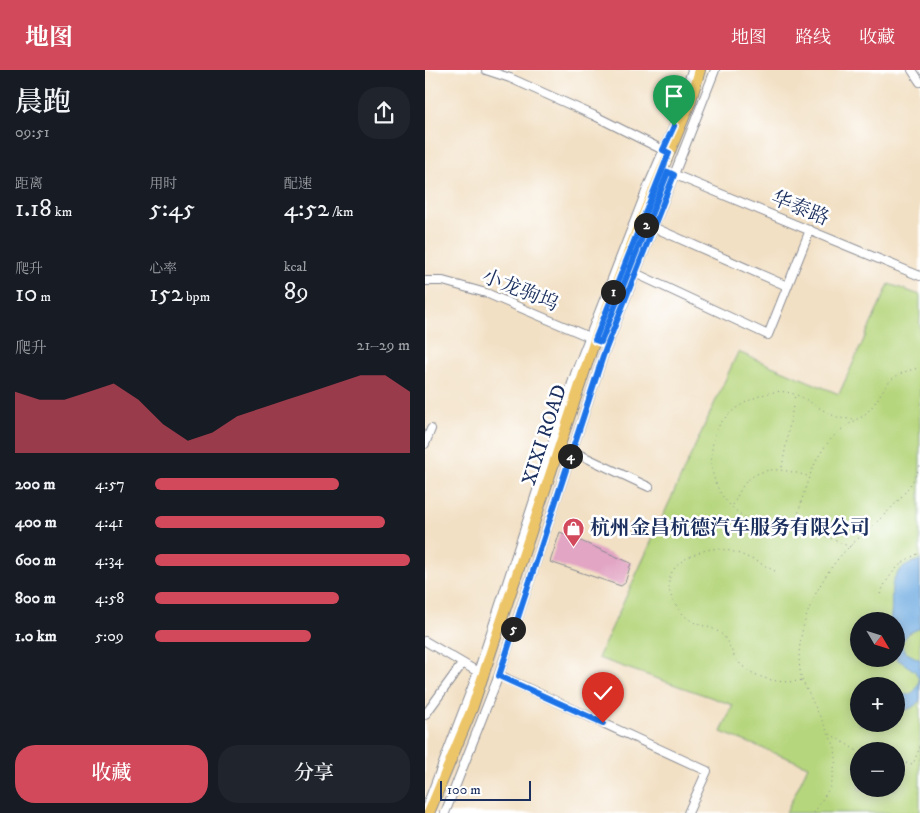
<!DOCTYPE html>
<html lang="zh">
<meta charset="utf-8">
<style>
body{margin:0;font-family:"IM FELL DW Pica","Noto Serif SC",serif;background:#20242c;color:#f1f3f6;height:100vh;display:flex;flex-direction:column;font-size:19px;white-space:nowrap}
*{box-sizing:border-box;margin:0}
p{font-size:16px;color:#9ea1a6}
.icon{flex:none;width:28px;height:28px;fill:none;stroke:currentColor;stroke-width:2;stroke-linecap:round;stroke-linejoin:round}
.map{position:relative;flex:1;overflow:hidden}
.panel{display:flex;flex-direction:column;background:#171b24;width:425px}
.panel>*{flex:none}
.needle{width:32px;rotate:128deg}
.controls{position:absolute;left:425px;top:542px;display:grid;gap:10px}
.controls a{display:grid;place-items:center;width:55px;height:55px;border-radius:50%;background:#171b24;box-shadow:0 2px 12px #0003;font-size:25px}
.scale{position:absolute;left:15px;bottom:12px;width:91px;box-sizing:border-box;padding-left:5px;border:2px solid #1b2f5e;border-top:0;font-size:14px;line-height:18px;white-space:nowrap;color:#1b2f5e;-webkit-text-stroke:4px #fff;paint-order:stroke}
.pin{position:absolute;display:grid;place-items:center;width:42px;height:42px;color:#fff;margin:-51px -21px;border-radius:50% 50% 50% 0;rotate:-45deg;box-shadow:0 0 5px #0007}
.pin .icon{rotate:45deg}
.km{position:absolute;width:25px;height:25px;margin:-12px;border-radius:50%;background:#222;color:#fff;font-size:14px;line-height:25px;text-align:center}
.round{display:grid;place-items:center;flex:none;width:52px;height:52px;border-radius:20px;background:#20242c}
.headline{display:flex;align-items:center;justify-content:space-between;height:85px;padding:0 15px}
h1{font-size:28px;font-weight:600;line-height:38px}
.figures{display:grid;grid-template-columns:repeat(3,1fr);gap:8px;height:85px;padding:5px 15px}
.figures div{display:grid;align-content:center}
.figures b{font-size:25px;font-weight:600}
.figures small{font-size:14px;font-weight:400}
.figures p{font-size:14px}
.chart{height:140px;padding:10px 15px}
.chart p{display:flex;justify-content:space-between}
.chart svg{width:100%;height:90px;margin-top:5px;fill:#d1495b;opacity:.7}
.button{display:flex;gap:10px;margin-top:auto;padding:10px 15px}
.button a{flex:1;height:58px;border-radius:20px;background:#d1495b;color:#fff;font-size:20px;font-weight:600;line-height:58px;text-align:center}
.button a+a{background:#20242c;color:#f1f3f6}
ul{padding:0 15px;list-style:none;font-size:16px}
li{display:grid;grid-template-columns:80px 60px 1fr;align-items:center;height:38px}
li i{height:12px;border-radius:6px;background:#d1495b}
header{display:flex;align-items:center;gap:30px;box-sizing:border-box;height:70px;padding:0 25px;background:#d1495b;color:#fff}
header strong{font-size:24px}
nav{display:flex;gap:28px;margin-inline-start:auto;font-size:18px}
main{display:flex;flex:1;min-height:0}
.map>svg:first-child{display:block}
.green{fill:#b6d67d;stroke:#68826e;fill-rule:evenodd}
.water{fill:#6face1;stroke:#456ea0}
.building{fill:#e2a5c4}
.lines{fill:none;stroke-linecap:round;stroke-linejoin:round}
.minor-casing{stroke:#868891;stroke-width:10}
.major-casing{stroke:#868891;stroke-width:12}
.path{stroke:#868891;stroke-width:1;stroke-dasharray:1 4;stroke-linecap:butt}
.minor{stroke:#fff;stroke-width:8}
.major{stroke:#edc569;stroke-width:10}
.route-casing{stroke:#fff;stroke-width:10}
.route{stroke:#1a73e8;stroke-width:6}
.labels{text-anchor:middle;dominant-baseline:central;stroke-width:5;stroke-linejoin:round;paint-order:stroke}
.street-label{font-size:20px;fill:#1b2f5e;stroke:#fff}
.poi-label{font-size:20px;font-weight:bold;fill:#1b2f5e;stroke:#fff;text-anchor:start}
</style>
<header>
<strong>地图</strong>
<nav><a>地图</a><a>路线</a><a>收藏</a></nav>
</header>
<main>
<section class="panel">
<div class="headline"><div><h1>晨跑</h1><p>09:51</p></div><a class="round"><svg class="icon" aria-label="share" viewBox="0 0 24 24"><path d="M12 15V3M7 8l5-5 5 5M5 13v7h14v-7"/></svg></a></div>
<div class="figures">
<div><p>距离</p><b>1.18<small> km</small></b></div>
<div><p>用时</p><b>5:45</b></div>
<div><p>配速</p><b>4:52<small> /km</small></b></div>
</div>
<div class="figures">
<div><p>爬升</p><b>10<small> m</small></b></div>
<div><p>心率</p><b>152<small> bpm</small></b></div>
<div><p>kcal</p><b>89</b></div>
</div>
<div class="chart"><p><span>爬升</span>21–29 m</p>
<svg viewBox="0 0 160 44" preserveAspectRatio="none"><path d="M0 44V14L10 18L20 18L30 14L40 10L50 18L60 30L70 38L80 34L90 26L100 22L110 18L120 14L130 10L140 6L150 6L160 14V44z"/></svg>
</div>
<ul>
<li><b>200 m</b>4:57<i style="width:72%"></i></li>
<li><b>400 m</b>4:41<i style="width:90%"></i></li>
<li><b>600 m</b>4:34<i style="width:100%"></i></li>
<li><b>800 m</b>4:58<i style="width:72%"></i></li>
<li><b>1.0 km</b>5:09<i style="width:61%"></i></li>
</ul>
<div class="button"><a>收藏</a><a>分享</a></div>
</section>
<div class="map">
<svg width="495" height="743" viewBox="0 0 495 743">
<rect width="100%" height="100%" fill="#fff"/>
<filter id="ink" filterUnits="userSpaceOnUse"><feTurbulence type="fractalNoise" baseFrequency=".02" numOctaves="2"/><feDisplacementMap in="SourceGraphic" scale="10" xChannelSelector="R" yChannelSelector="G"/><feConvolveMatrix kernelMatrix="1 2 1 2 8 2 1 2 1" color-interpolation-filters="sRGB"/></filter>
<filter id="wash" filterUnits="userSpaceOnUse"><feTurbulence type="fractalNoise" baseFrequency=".0096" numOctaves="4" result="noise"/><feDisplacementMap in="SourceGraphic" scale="20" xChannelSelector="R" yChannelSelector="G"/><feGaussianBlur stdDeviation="1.12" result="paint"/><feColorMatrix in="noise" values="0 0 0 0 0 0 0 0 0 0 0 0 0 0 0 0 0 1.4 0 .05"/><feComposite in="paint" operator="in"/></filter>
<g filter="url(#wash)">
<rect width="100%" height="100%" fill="#f2e0c4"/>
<path class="green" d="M464,214L495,225V743H361L383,696L296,662L308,635L173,588L313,282L414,324ZM434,551H471V589H434ZM434,616H471V654H434ZM434,681H471V719H434Z"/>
<path class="water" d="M495,490V558L484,563L476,573L480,582L495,590V630C489,638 481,642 471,639V624C484,627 493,623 494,609L490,601L472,589L471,551H465C471,524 455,503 495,490Z"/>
<g id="blocks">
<path class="building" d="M135,462L206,493L200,513L196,516L125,492Z"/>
</g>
</g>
<g filter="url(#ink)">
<use href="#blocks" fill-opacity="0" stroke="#868891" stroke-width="1"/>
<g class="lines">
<defs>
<path id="minor" d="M61,0L85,8L168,45L242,82
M487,0L495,12
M243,102L495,206
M228,157L362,216
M210,203L343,265L385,160
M0,211H18L61,223L176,272
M0,374L6,359
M147,381L224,417
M0,571L53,602
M74,605L282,701L263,743
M0,645L37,594
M1,738L53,602L150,304L224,114L249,56L267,0
M20,743L74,605L178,286L290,0"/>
<path id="major" d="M4,743L47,639L170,270L213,158L265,33L275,0"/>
</defs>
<use href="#minor" class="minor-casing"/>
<use href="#major" class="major-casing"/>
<path class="path" d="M357,397L370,325
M308,435C312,428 316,416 322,411C340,394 362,400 382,406
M370,457C381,414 389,371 433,349
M425,477C411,471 394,462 379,459C361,455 340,459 323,449C290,430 279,397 291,362C298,342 329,325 349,322C375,318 392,341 415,348C421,349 428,349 434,349C463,328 452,305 495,298
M350,501C332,492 314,481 294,479C286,478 276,481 268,485C241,497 236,518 256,542C271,559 282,553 295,563C304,569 305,580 311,589C324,607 356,616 377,610
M455,524C464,504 475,491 495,483
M405,664L434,682
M471,692L488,694L495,677
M389,743L405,717L411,689L410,677L377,610C372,591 374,573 379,554C387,527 401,501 420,481C447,454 480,433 495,396"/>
<use href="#minor" class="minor"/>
<use href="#major" class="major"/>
</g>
</g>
<g class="lines" filter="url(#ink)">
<defs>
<path id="route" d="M178,653L74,606L178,286L249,105L243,102L176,272L170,270L244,83L238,80L249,56"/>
</defs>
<use href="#route" class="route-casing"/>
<use href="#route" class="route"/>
</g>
<defs>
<symbol id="shop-pin" viewBox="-11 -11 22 30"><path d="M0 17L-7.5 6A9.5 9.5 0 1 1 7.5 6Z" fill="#d1495b" stroke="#fff"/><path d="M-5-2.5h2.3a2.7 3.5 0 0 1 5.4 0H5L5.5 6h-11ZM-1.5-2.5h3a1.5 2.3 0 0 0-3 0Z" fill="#fff"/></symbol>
</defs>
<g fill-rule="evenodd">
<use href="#shop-pin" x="136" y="446" width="25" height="34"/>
</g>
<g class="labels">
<g class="street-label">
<text transform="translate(375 139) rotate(22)">华泰路</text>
<text transform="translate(95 221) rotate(22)">小龙驹坞</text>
<text transform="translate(120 365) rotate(-72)">XIXI ROAD</text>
</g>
<g class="poi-label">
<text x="165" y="458">杭州金昌杭德汽车服务有限公司</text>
</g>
</g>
</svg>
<div class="controls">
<a><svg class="needle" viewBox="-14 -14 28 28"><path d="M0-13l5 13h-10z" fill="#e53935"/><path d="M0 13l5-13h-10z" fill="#9ea1a6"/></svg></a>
<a>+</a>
<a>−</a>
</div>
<div class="scale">100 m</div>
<div class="pin" style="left:249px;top:56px;background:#1e9e55"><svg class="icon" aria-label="arrive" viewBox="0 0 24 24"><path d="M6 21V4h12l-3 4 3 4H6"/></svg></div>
<div class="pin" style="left:178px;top:653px;background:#d93025"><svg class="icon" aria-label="check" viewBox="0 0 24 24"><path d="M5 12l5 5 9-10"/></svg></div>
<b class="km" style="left:188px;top:222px">1</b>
<b class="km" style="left:221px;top:155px">2</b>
<b class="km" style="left:145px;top:386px">4</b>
<b class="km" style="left:88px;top:559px">5</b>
</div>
</main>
